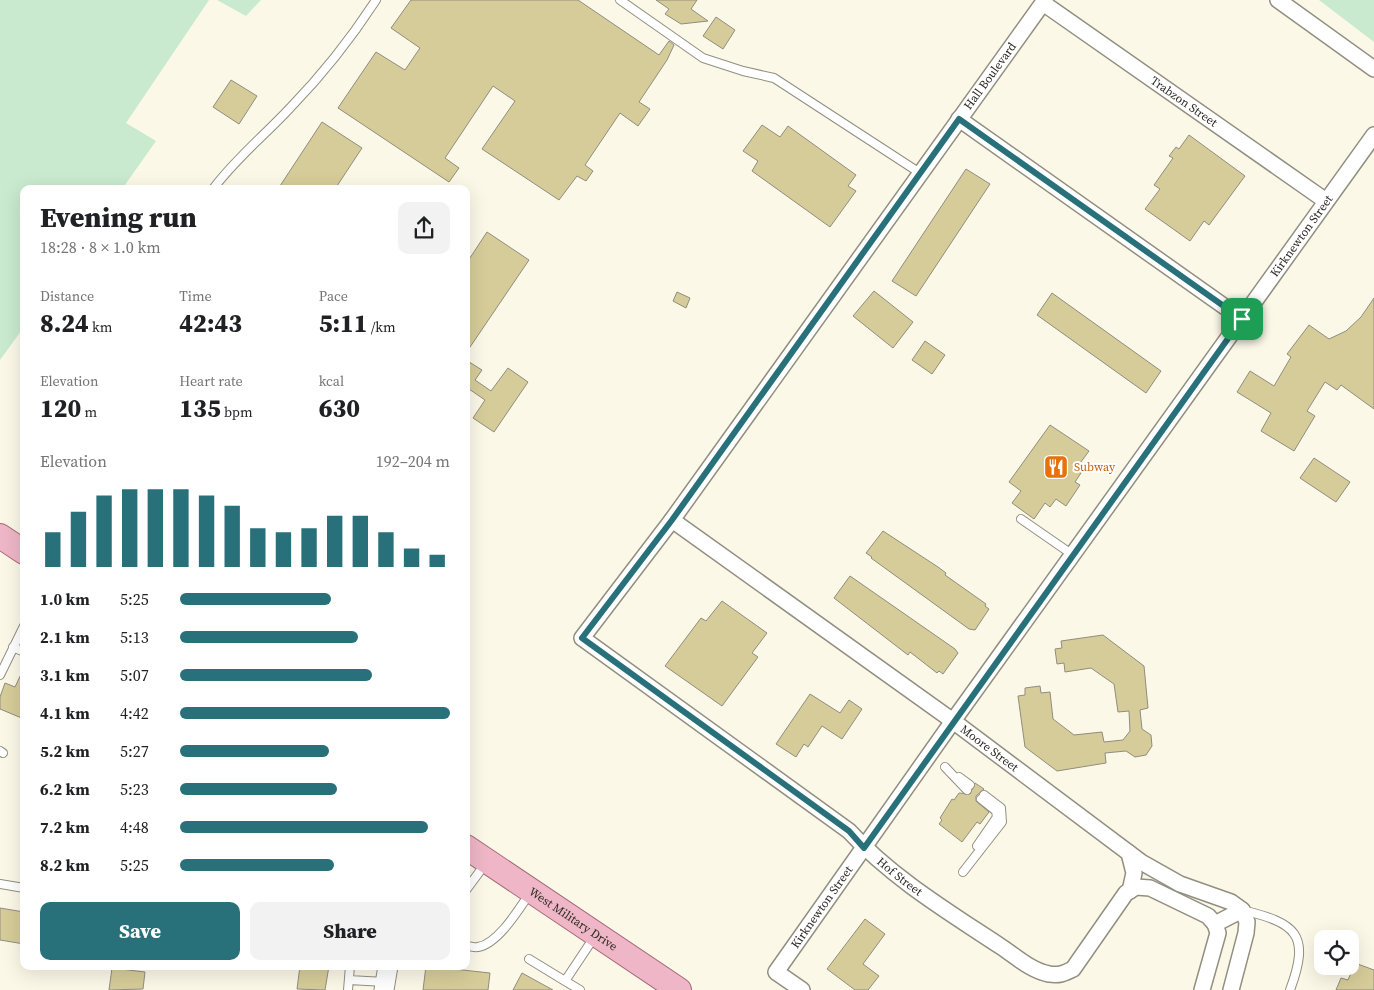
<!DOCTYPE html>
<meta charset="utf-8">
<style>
body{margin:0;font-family:"Source Serif 4",serif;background:#f2f2f2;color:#202124;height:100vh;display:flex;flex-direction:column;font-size:19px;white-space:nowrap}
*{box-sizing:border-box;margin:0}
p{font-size:16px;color:#757577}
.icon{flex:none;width:28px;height:28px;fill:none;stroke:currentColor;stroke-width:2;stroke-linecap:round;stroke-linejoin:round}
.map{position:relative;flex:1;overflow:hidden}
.details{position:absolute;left:20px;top:185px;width:450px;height:785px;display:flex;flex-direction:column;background:#fff;border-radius:10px;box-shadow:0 5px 20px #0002}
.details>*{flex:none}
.controls{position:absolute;left:1314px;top:930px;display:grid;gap:10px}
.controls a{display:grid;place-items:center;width:45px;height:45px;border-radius:10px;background:#fff;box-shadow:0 5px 20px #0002;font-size:25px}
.pin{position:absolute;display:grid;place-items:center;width:42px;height:42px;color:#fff;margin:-21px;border-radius:10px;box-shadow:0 2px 8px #0006}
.round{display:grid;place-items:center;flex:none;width:52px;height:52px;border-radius:10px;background:#f2f2f2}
.summary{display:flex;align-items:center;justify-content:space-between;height:85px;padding:0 20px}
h1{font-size:28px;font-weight:800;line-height:38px}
.figures{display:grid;grid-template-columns:repeat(3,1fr);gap:8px;height:85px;padding:5px 20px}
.figures div{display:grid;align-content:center}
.figures b{font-size:25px;font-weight:800}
.figures small{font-size:14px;font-weight:400}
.figures p{font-size:14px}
.chart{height:140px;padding:10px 20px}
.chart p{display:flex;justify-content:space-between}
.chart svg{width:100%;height:90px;margin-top:5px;stroke:#28717a;stroke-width:6}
.button{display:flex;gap:10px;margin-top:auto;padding:10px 20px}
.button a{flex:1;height:58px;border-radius:10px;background:#28717a;color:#fff;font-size:20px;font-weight:800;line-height:58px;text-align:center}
.button a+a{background:#f2f2f2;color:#202124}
ul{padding:0 20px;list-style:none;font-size:16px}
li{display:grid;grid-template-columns:80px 60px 1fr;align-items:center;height:38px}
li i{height:12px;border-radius:6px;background:#28717a}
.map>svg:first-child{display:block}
.green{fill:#c9eace}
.building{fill:#d6cc99;stroke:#908d7f}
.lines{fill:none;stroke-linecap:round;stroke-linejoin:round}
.service-casing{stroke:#928f80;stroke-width:10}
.minor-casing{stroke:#928f80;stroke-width:18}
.tertiary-casing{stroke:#928f80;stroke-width:21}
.primary-casing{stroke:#a36675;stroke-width:26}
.service{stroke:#fff;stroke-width:8}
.minor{stroke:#fff;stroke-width:15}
.tertiary{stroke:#fff;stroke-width:19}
.primary{stroke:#eeb6c6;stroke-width:24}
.route-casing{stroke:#fff;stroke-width:10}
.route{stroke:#28717a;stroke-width:6}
.labels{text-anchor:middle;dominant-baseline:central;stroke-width:4;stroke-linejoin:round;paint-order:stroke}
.street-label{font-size:12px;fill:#2d2b25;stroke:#fff}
.food-label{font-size:12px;fill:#c56008;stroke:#fff;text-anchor:start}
</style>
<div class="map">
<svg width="1374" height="990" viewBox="0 0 1374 990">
<rect width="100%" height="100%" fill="#fbf8e8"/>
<path class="green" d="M0,0H209L126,123L156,141L122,189H24V327L0,360Z
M217,0H261L246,16Z
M1319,0H1374V42Z"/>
<path class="building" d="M411,0H578L659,55L669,41L674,45L667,60L639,102L650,109L638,126L620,113L585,165L593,171L586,181L577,176L559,200L482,149L515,101L493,86L445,158L459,168L449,182L338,108L376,52L405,70L420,48L391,28Z
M656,0H697L691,9L708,21L681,24L665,14L669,9Z
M716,17L735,30L723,49L703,36Z
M231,80L257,96L239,124L213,107Z
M322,122L362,148L335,189H278Z
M762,125L780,137L788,126L856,175L848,186L856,191L830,227L752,171L758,161L743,151Z
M1189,135L1245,176L1209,225L1204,221L1190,241L1145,209L1160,189L1154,185L1173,158L1169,156L1176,147L1179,149Z
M966,169L990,184L916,296L892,281Z
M487,232L529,260L466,353V264Z
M874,291L913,322L893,348L853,316Z
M677,292L690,298L686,308L673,301Z
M1052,293L1161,371L1146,393L1037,315Z
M1374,298V409L1341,385L1337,390L1325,382L1307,411L1315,416L1294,451L1261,431L1271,413L1237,392L1250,371L1274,386L1291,357L1287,354L1309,325L1329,339L1346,331L1361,317Z
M925,341L945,355L932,374L912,360Z
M466,360L482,370L475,380L491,391L508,368L528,382L494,432L473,418L485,400L469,389L466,394Z
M1050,425L1089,451L1078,466L1083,470L1075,482L1080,485L1066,506L1056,499L1050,507L1045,503L1034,519L1012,503L1021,491L1009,482Z
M1314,458L1350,482L1336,502L1300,478Z
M883,531L938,567L946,573L945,575L986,604L985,606L989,609L975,630L969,629L871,558L872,557L866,553Z
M850,576L955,649L958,653L943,674L939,671L937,673L910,652L908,655L834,598Z
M722,601L767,633L752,653L758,657L722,706L665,666L701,618L706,621Z
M1103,635L1144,666L1148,708L1140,710L1142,729L1151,735L1152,746L1146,755L1135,757L1126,751L1105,753L1106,763L1057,771L1025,747L1018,696L1025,695V688L1040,686L1041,693L1050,692L1053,719L1074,735L1102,732L1104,742L1123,740L1130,731L1129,711L1118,712L1114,684L1091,668L1065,672L1064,663L1057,664L1055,649L1062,648L1061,641Z
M24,668V719L0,709V697L5,683L15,687Z
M810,694L840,713L849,700L862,709L842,739L822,726L808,747L804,744L796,757L776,744Z
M975,783L984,789L976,796V801L989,812L980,824L977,822L962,842L939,824L942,820L940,818L952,799L954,800L959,793L970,794Z
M0,908L24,912V944L0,940Z
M865,919L885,934L863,964L879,976L868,990H855L827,969Z
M1355,963L1374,970V990H1336L1341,978L1348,980Z
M300,966H329L325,990L297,989Z
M426,966L490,973L488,990H423Z
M112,968L145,972L143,989L109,990Z
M522,973L553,990H513Z"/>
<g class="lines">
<defs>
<path id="service" d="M620,0L703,58L743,71L774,78L920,173
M213,189C235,159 265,135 290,108C323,74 350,40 376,0
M1021,519L1073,555
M13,647L24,652
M0,675L24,626
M0,751L3,753
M945,767L967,790
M959,777L970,785
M977,846L997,817L996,811L981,799
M963,872L1002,822L1001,808L984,795
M0,884L24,888
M466,890L486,863
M1242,910C1296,923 1311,934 1290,990
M466,946C470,946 475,948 478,947C498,944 519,909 530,893
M529,959L565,981
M349,980L385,982
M348,990L350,966
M580,990L565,981L595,936"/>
<g id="minor">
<path id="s1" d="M1045,0L672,520L582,638L849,831C891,877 947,911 1000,946C1014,955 1031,971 1049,974C1059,976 1065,973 1073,969L1126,893L1136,887L1150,888L1208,916L1215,924L1218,933L1202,990"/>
<path d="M1278,0L1374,69"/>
<path id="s2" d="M1043,3L1326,201"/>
<path d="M959,119L1242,319"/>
<path id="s3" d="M672,520L953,721L1141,862L1180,884L1231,902L1242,910L1247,922L1246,933L1231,990"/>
<path d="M1129,853L1134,873L1130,891"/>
<path d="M1215,924L1242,910"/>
<path id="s4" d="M802,990L776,972L953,721L1374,135"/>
</g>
<path id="tertiary" d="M384,990L388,966"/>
<g id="primary">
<path d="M0,536L24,552"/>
<path id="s5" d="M466,847L679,990"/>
</g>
</defs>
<use href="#service" class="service-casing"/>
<use href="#minor" class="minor-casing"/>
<use href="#tertiary" class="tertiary-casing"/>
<use href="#primary" class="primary-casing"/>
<use href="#service" class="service"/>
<use href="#minor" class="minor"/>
<use href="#tertiary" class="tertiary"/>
<use href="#primary" class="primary"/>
</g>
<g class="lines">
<defs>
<path id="route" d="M959,119L1242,319L864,848L849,831L582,638L672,520Z"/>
</defs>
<use href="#route" class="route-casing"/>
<use href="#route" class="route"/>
</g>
<defs>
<symbol id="restaurant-square" viewBox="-11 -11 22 22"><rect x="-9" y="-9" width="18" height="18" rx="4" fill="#e8710a" stroke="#fff"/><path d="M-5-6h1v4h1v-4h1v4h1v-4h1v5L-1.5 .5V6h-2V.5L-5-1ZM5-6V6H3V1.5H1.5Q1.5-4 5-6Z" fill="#fff"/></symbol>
</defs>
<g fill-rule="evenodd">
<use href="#restaurant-square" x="1042" y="453" width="28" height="28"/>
</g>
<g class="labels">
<g class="street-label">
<text transform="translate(990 76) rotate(-54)">Hall Boulevard</text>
<text stroke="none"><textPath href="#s2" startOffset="172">Trabzon Street</textPath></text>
<text stroke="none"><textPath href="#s4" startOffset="936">Kirknewton Street</textPath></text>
<text stroke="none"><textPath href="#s3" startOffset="391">Moore Street</textPath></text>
<text stroke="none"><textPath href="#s1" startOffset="1186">Hof Street</textPath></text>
<text stroke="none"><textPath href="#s4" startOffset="111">Kirknewton Street</textPath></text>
<text stroke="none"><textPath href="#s5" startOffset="129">West Military Drive</textPath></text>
</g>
<g class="food-label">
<text x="1074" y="467">Subway</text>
</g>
</g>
</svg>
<div class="controls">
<a><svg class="icon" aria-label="locate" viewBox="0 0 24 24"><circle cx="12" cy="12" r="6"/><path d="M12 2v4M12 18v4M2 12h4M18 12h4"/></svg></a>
</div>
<div class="pin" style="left:1242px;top:319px;background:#1e9e55"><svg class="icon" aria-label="arrive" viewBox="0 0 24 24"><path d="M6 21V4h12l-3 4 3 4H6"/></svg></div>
<section class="details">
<div class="summary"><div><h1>Evening run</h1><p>18:28 · 8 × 1.0 km</p></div><a class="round"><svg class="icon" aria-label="share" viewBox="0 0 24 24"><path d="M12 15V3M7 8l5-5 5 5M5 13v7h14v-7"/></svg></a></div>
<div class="figures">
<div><p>Distance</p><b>8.24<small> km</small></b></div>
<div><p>Time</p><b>42:43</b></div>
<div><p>Pace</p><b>5:11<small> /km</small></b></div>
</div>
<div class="figures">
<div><p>Elevation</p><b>120<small> m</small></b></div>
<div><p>Heart rate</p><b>135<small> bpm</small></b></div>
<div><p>kcal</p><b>630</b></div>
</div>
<div class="chart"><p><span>Elevation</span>192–204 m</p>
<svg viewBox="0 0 160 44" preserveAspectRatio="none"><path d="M5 44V27M15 44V17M25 44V9M35 44V6M45 44V6M55 44V6M65 44V9M75 44V14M85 44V25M95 44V27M105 44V25M115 44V19M125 44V19M135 44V27M145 44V35M155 44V38"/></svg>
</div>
<ul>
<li><b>1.0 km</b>5:25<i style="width:56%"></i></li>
<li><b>2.1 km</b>5:13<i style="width:66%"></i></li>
<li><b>3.1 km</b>5:07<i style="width:71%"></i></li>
<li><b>4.1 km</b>4:42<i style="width:100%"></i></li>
<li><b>5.2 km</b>5:27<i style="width:55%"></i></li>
<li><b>6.2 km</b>5:23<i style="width:58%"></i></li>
<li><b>7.2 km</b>4:48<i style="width:92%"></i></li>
<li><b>8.2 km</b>5:25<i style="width:57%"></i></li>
</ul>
<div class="button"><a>Save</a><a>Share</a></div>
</section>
</div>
